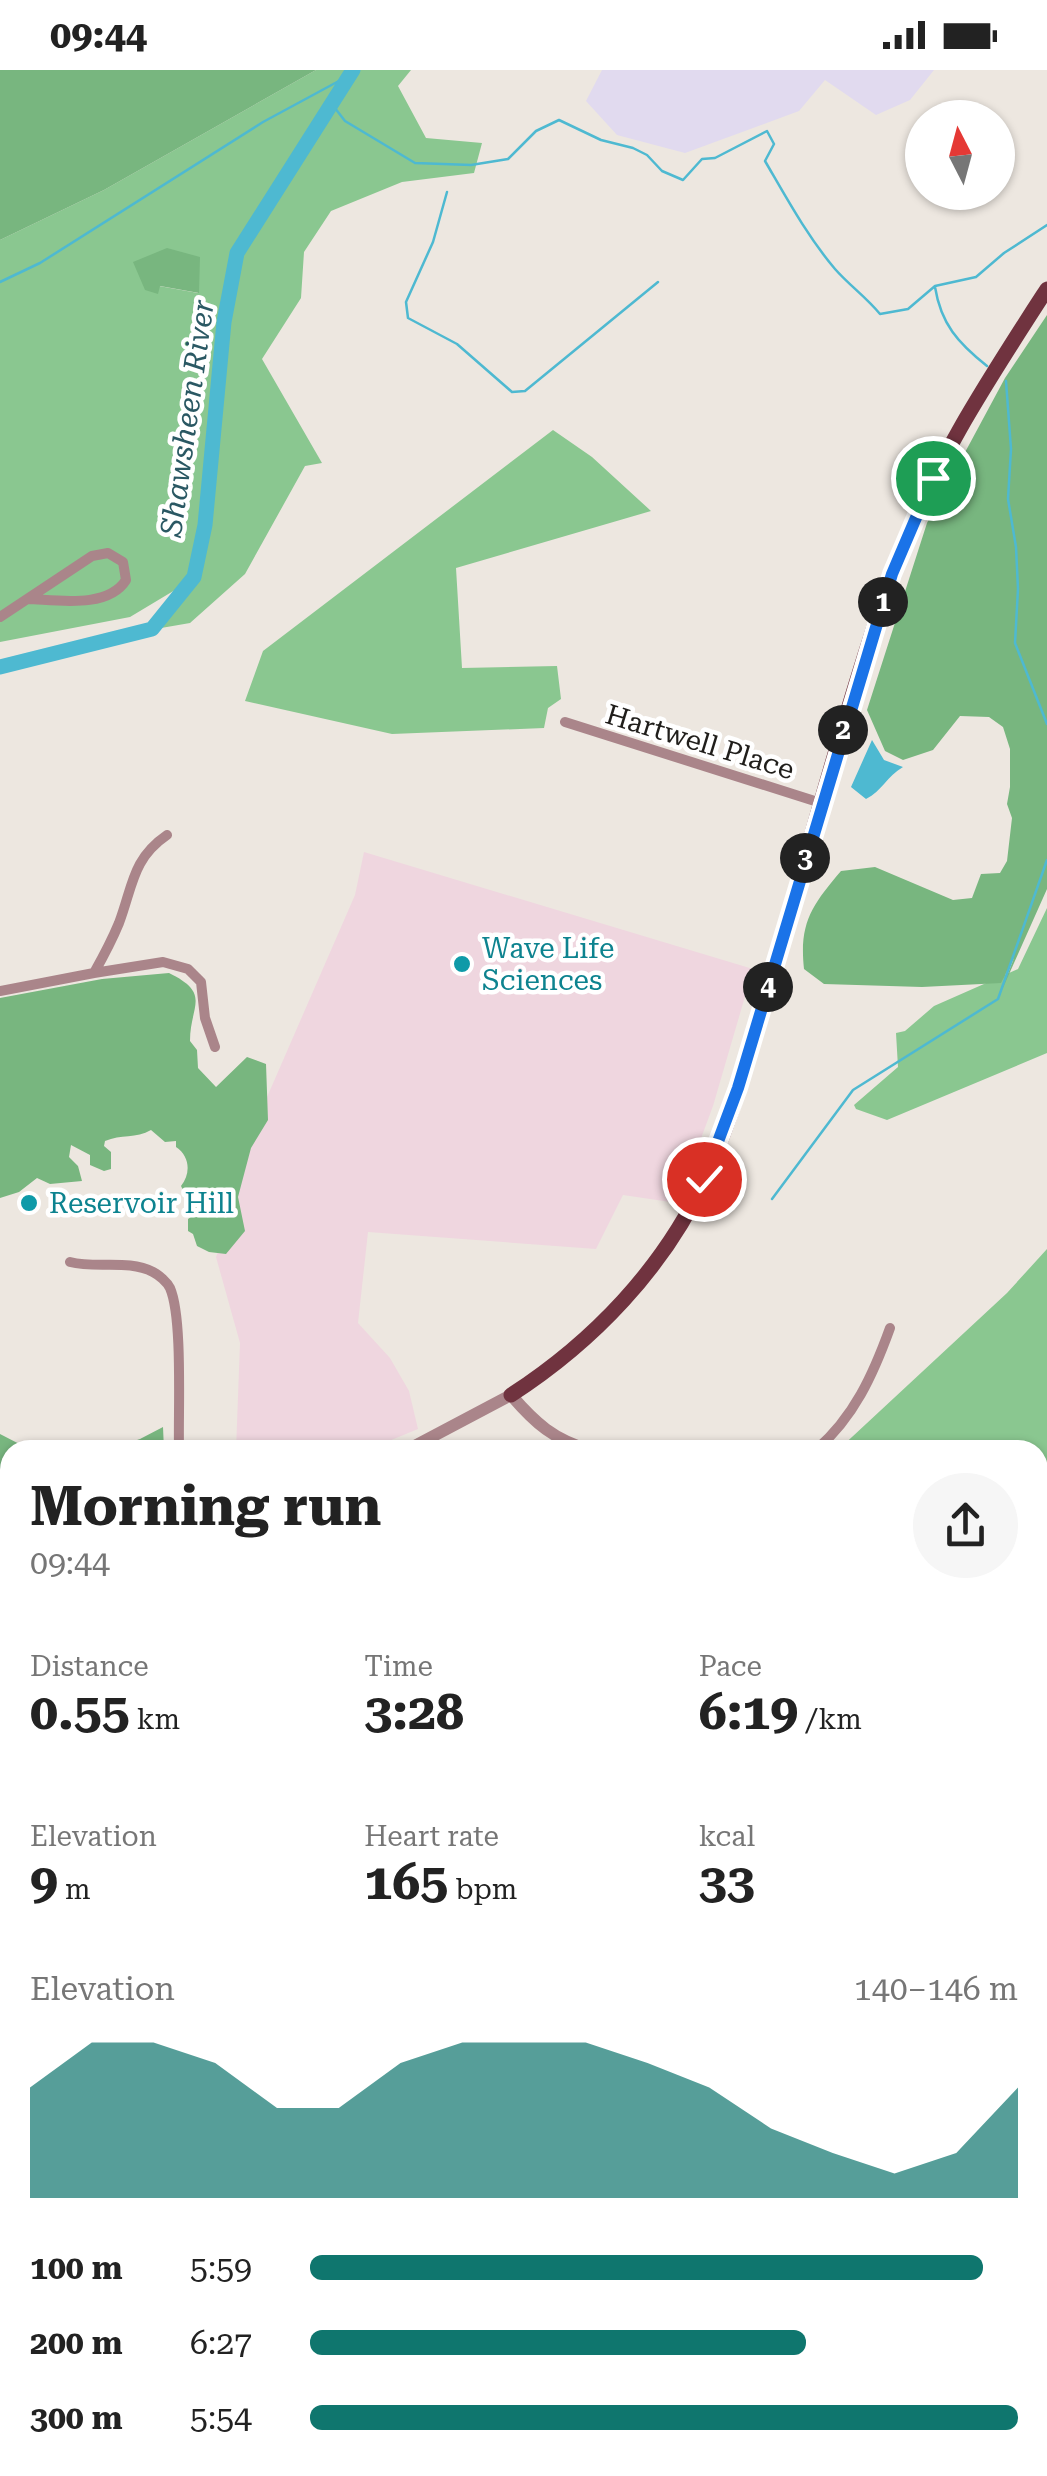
<!DOCTYPE html>
<meta charset="utf-8">
<style>
body{margin:0;font-family:"Roboto Serif",serif;background:#f6f6f6;color:#222;height:100vh;display:flex;flex-direction:column;font-size:38px;white-space:nowrap}
*{box-sizing:border-box;margin:0}
p{font-size:32px;color:#767676}
.icon{flex:none;width:55px;height:55px;fill:none;stroke:currentColor;stroke-width:2;stroke-linecap:round;stroke-linejoin:round}
.map{position:relative;flex:1;overflow:hidden}
.panel{position:absolute;left:0px;top:1370px;width:1048px;height:1038px;display:flex;flex-direction:column;background:#fff;border-radius:30px 30px 0 0;box-shadow:0 2px 8px #0004}
.panel>*{flex:none}
.needle{width:65px;rotate:354deg}
.buttons{position:absolute;left:905px;top:30px;display:grid;gap:20px}
.buttons a{display:grid;place-items:center;width:110px;height:110px;border-radius:50%;background:#fff;box-shadow:0 2px 8px #0004;font-size:50px}
.pin{position:absolute;display:grid;place-items:center;width:85px;height:85px;color:#fff;margin:-42px;border:5px solid #fff;border-radius:50%;box-shadow:0 2px 10px #0007}
.km{position:absolute;width:50px;height:50px;margin:-25px;border-radius:50%;background:#222;color:#fff;font-size:28px;line-height:50px;text-align:center}
.round{display:grid;place-items:center;flex:none;width:105px;height:105px;border-radius:52px;background:#f6f6f6}
.overview{display:flex;align-items:center;justify-content:space-between;height:170px;padding:0 30px}
h1{font-size:55px;font-weight:700;line-height:75px}
.stats{display:grid;grid-template-columns:repeat(3,1fr);gap:15px;height:170px;padding:10px 30px}
.stats div{display:grid;align-content:center}
.stats b{font-size:50px;font-weight:700}
.stats small{font-size:28px;font-weight:400}
.stats p{font-size:28px}
.chart{height:280px;padding:20px 30px}
.chart p{display:flex;justify-content:space-between}
.chart svg{width:100%;height:180px;margin-top:10px;fill:#0f766e;opacity:.7}
ul{padding:0 30px;list-style:none;font-size:32px}
li{display:grid;grid-template-columns:160px 120px 1fr;align-items:center;height:75px}
li i{height:25px;border-radius:12px;background:#0f766e}
.status{display:flex;justify-content:space-between;align-items:center;height:70px;padding:0 50px;background:#fff;direction:ltr}
.status svg{height:28px;fill:currentColor}
.map>svg:first-child{display:block}
.commercial{fill:#efd6df}
.industrial{fill:#e1daef}
.green{fill:#8ac790;fill-rule:evenodd}
.forest{fill:#78b67f}
.water{fill:#4eb9d1}
.lines{fill:none;stroke-linecap:round;stroke-linejoin:round}
.stream{stroke:#4eb9d1;stroke-width:2.5}
.river{stroke:#4eb9d1;stroke-width:15}
.minor{stroke:#aa858a;stroke-width:10}
.tertiary{stroke:#aa858a;stroke-width:12}
.primary{stroke:#70333f;stroke-width:15}
.route-casing{stroke:#fff;stroke-width:20}
.route{stroke:#1a73e8;stroke-width:12}
.culture-dot{fill:#0f9aa8;stroke:#fff;stroke-width:4}
.labels{text-anchor:middle;dominant-baseline:central;stroke-width:9;stroke-linejoin:round;paint-order:stroke}
.street-label{font-size:28px;fill:#201e1b;stroke:#fff}
.culture-label{font-size:28px;fill:#0d838f;stroke:#fff;text-anchor:start}
.water-label{font-size:30px;font-style:italic;fill:#2a5863;stroke:#fff}
</style>
<div class="status"><b>09:44</b><svg viewBox="0 0 49 12"><path d="M0 12V9h3v3zM5 12V6h3v6zM10 12V3h3v9zM15 12V0h3v12zM26 1h20v11H26zM47 4h2v5h-2z"/></svg></div>
<div class="map">
<svg width="1047" height="2406" viewBox="0 0 1047 2406">
<rect width="100%" height="100%" fill="#ede7e0"/>
<path class="commercial" d="M364,782L753,899L713,1036L677,1133L623,1125L596,1179L368,1162L358,1253L390,1288L409,1321L418,1359L367,1380H236L240,1273L216,1187L232,1144L217,1142L355,825Z
M216,2398H808L789,2406H220Z"/>
<path class="industrial" d="M602,0H934L910,30L876,45L825,10L799,41L685,83L617,65L586,31Z"/>
<path class="green" d="M316,0H411L398,16L426,68L482,73L474,103L402,112L331,141L304,182L301,228L262,289L322,393L305,396L245,504L190,553L138,562L180,523L175,520L130,547L0,572V170L104,120ZM199,187L198,223L159,216Z
M553,360L592,387L651,441L456,498L462,598L557,596L561,629L548,638L544,658L392,664L245,631L263,581Z
M1047,838V983L887,1050L856,1039L854,1035L898,997L896,963L905,961L934,936L1018,899Z
M1047,1179V1651L1038,1641V1380H838L1007,1223Z
M10,2217V2318L0,2293V2223Z
M0,2327L10,2352V2376L0,2380Z"/>
<path class="forest" d="M0,0H316L104,120L0,170Z
M167,178L200,187L199,223L160,216L158,224L145,220L133,192Z
M1047,245V819L998,929L1014,888L1001,913L922,917L824,914L804,899C799,853 812,835 841,801L875,797L953,830L972,828L981,804L1000,803L1007,791L1012,748L1007,734L1010,717V679L1003,657L989,647L960,646L933,680L903,690L885,681L867,640L927,453L1005,308Z
M169,903C212,924 190,935 190,971L197,980L198,998L216,1017L247,987L266,994L268,1050L251,1078L238,1127L245,1161L226,1184L209,1182L197,1176L193,1164L188,1161V1149L195,1144L181,1116C191,1104 190,1086 176,1077V1071L165,1072L151,1060C136,1069 121,1064 105,1071L104,1076L111,1082V1099L104,1101L90,1095V1085L71,1075L69,1087L78,1096L82,1111L50,1114L37,1108L19,1122L0,1128V928L102,909Z
M163,1357L164,1380H107L140,1369Z
M0,1364L31,1380H10V1519L0,1522Z"/>
<path class="water" d="M872,670L884,690L903,697C887,706 882,721 866,729L851,717Z"/>
<g class="lines">
<path class="stream" d="M331,33L345,51L415,93L471,95L508,89L536,61L559,50L601,70L633,78L647,85L662,101L683,110L702,89L715,88L767,61L774,74L765,91C786,127 807,166 835,199C849,215 866,227 880,244L908,239L935,216L976,207L1004,183L1047,155
M447,122L433,172L406,232L408,248L457,274L512,322L525,321L658,212
M0,212L40,193L263,52L350,5
M935,217C941,254 958,273 987,296
M1006,311L1011,379L1008,429L1016,477L1018,519L1015,573L1047,654
M772,1129L853,1020L998,929L1047,790"/>
<path class="river" d="M0,597L152,559L194,507L205,455L224,252L237,183L353,0"/>
<path class="minor" d="M0,547L92,486L108,483L123,492L126,510C108,539 57,530 28,529
M565,652L821,733
M94,903L163,892L188,899L201,912L205,948L215,977
M0,921L94,903C103,887 112,870 119,853C133,816 132,789 167,765
M70,1192C97,1199 128,1189 153,1202C159,1205 167,1212 170,1218C183,1248 178,1343 179,1380
M816,1380C854,1347 873,1305 890,1258
M1038,1653L1047,1657
M1038,1680L1047,1674
M0,1727L10,1723
M1038,1954L1047,1959
M1038,2003L1047,1974
M1038,2058L1039,2072
M1038,2102L1047,2103
M1038,2384H1047
M238,2398L242,2406
M587,2398L588,2406"/>
<path class="tertiary" d="M407,1380L511,1325C535,1353 554,1370 590,1380
M0,1548L10,1544
M955,2406V2398"/>
<path class="primary" d="M511,1325C593,1272 664,1198 705,1109C740,1031 760,946 783,864C818,744 851,621 892,503C929,400 988,310 1047,219"/>
</g>
<g class="lines">
<defs>
<path id="route" d="M704,1109L738,1018L892,504L933,408"/>
</defs>
<use href="#route" class="route-casing"/>
<use href="#route" class="route"/>
</g>
<g class="culture-dot">
<circle cx="462" cy="894" r="10"/>
<circle cx="29" cy="1133" r="10"/>
</g>
<g class="labels">
<g class="street-label">
<text transform="translate(700 672) rotate(17)">Hartwell Place</text>
</g>
<g class="culture-label">
<text x="482" y="878">Wave Life<tspan x="482" dy="32">Sciences</tspan></text>
<text x="49" y="1133">Reservoir Hill</text>
</g>
<g class="water-label">
<text transform="translate(187 348) rotate(-82)">Shawsheen River</text>
</g>
</g>
</svg>
<div class="buttons">
<a><svg class="needle" viewBox="-14 -14 28 28"><path d="M0-13l5 13h-10z" fill="#e53935"/><path d="M0 13l5-13h-10z" fill="#767676"/></svg></a>
</div>
<div class="pin" style="left:933px;top:408px;background:#1e9e55"><svg class="icon" aria-label="arrive" viewBox="0 0 24 24"><path d="M6 21V4h12l-3 4 3 4H6"/></svg></div>
<div class="pin" style="left:704px;top:1109px;background:#d93025"><svg class="icon" aria-label="check" viewBox="0 0 24 24"><path d="M5 12l5 5 9-10"/></svg></div>
<b class="km" style="left:883px;top:532px">1</b>
<b class="km" style="left:843px;top:660px">2</b>
<b class="km" style="left:805px;top:788px">3</b>
<b class="km" style="left:768px;top:917px">4</b>
<section class="panel">
<div class="overview"><div><h1>Morning run</h1><p>09:44</p></div><a class="round"><svg class="icon" aria-label="share" viewBox="0 0 24 24"><path d="M12 15V3M7 8l5-5 5 5M5 13v7h14v-7"/></svg></a></div>
<div class="stats">
<div><p>Distance</p><b>0.55<small> km</small></b></div>
<div><p>Time</p><b>3:28</b></div>
<div><p>Pace</p><b>6:19<small> /km</small></b></div>
</div>
<div class="stats">
<div><p>Elevation</p><b>9<small> m</small></b></div>
<div><p>Heart rate</p><b>165<small> bpm</small></b></div>
<div><p>kcal</p><b>33</b></div>
</div>
<div class="chart"><p><span>Elevation</span>140–146 m</p>
<svg viewBox="0 0 160 44" preserveAspectRatio="none"><path d="M0 44V17L10 6L20 6L30 11L40 22L50 22L60 11L70 6L80 6L90 6L100 11L110 17L120 27L130 33L140 38L150 33L160 17V44z"/></svg>
</div>
<ul>
<li><b>100 m</b>5:59<i style="width:95%"></i></li>
<li><b>200 m</b>6:27<i style="width:70%"></i></li>
<li><b>300 m</b>5:54<i style="width:100%"></i></li>
</ul>
</section>
</div>
